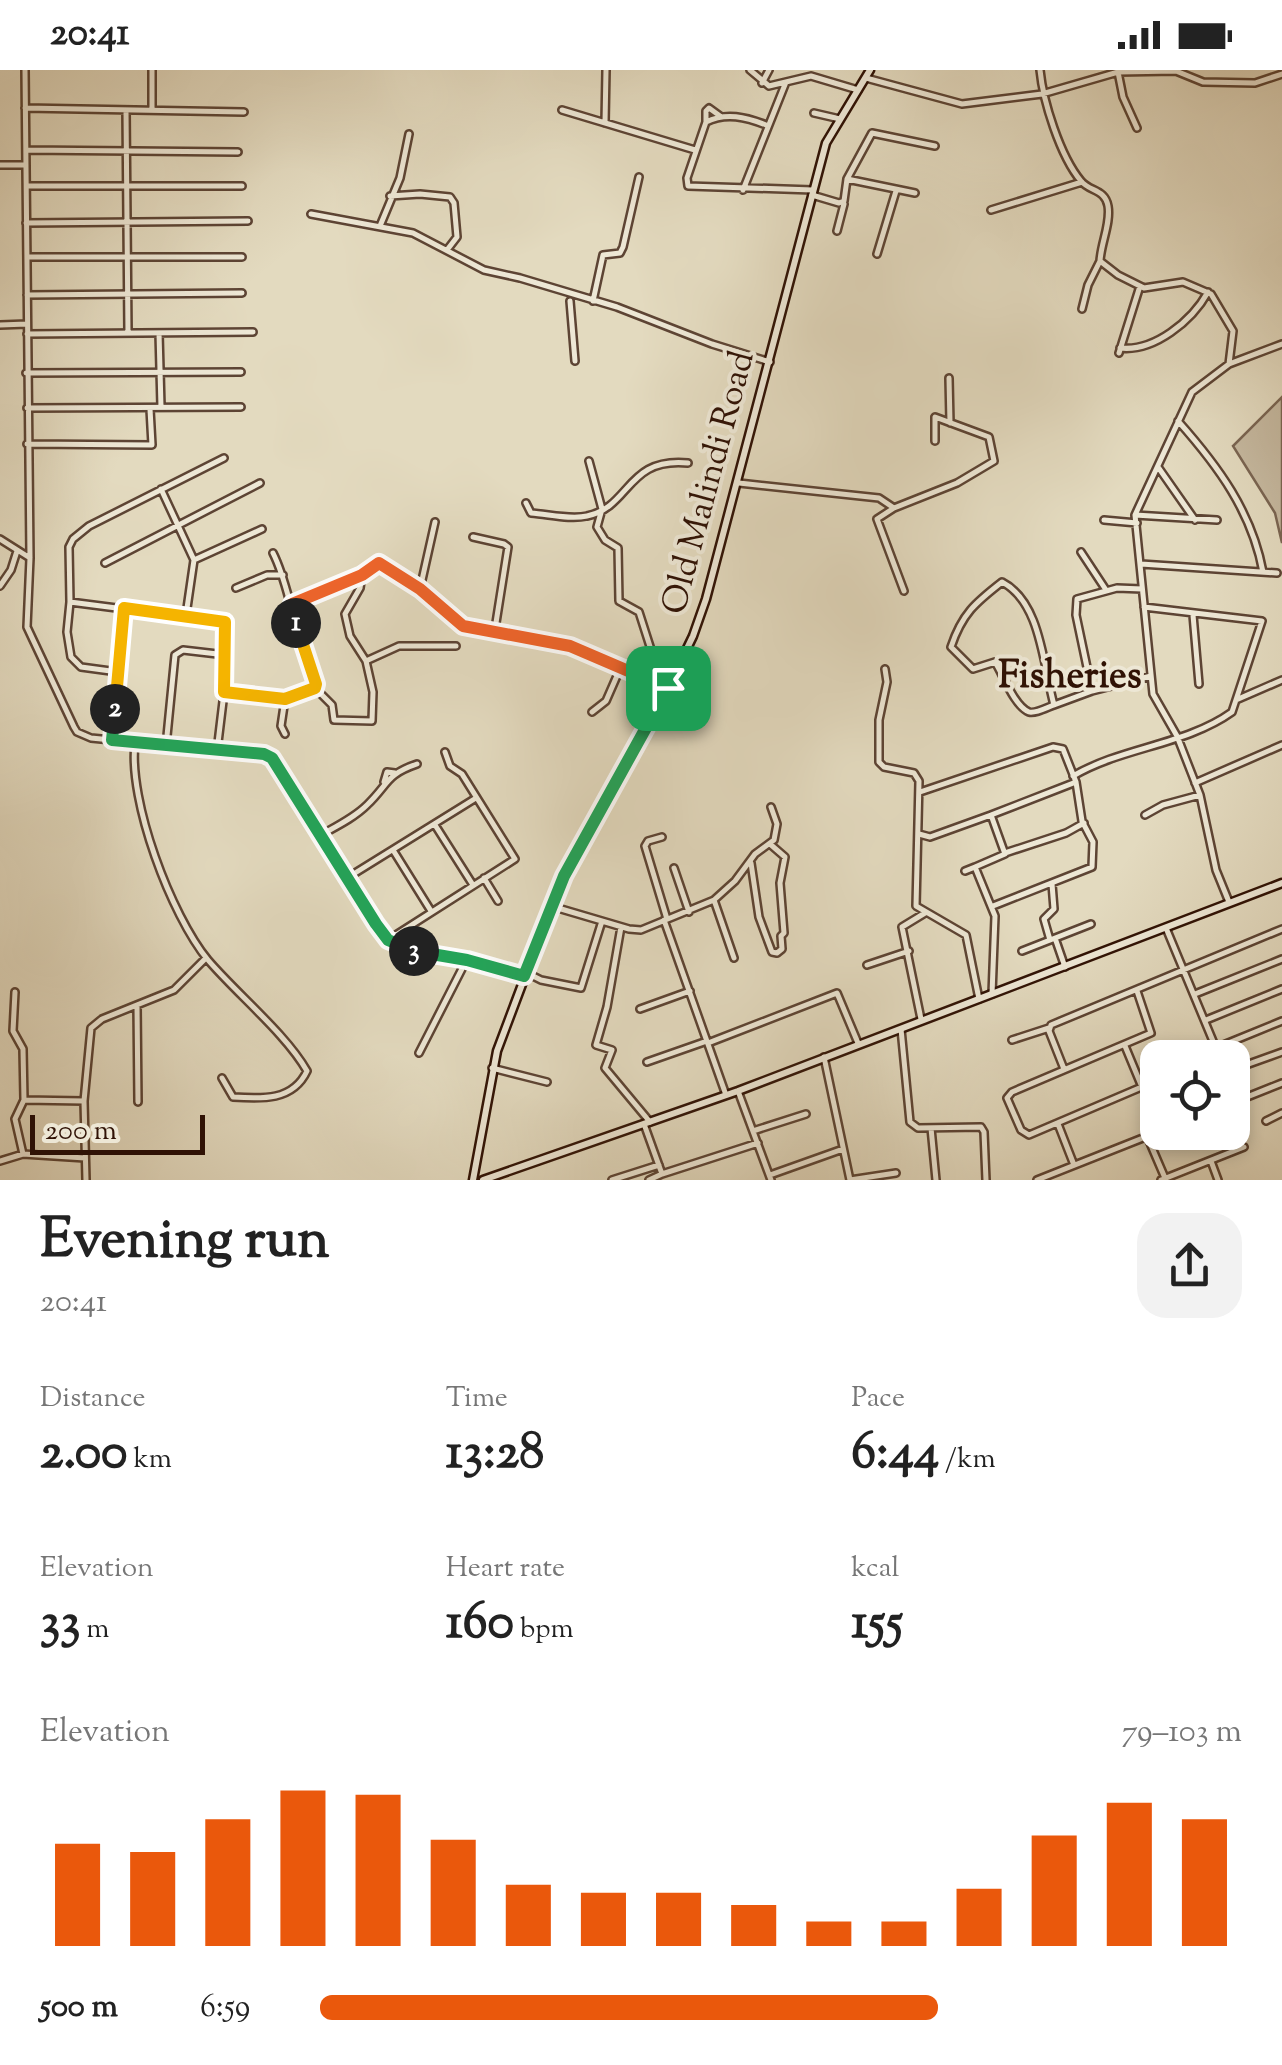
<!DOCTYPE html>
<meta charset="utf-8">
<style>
body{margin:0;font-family:"Sorts Mill Goudy",serif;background:#f2f2f2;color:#222;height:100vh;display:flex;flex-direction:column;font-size:38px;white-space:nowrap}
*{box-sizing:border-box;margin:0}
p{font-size:32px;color:#767676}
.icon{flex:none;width:55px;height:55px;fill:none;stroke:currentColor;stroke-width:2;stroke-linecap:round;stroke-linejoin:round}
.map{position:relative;height:1110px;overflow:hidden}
.details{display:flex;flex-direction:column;background:#fff;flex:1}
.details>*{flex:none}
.fabs{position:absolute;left:1140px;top:970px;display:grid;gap:20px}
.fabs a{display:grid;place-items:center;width:110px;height:110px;border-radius:20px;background:#fff;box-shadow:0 5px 15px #0003;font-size:50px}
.scale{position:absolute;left:30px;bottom:25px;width:175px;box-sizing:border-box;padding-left:10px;border:5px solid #301205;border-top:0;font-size:28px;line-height:35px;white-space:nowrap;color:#301205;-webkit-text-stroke:8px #ede7d5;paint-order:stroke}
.pin{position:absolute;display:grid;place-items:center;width:85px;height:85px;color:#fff;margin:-42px;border-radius:20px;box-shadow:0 5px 15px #0006}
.km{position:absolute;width:50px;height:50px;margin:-25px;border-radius:50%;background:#222;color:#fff;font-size:28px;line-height:50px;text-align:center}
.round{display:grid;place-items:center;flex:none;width:105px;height:105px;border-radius:30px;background:#f2f2f2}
.headline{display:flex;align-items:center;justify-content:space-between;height:170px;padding:0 40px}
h1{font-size:55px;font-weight:700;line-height:75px}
.figures{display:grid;grid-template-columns:repeat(3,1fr);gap:15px;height:170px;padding:10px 40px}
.figures div{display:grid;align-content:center}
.figures b{font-size:50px;font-weight:700}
.figures small{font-size:28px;font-weight:400}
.figures p{font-size:28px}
.chart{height:280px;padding:20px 40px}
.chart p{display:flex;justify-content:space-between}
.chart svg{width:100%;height:180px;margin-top:10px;stroke:#ea580c;stroke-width:6}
ul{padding:0 40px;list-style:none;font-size:32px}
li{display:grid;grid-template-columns:160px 120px 1fr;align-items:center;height:75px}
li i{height:25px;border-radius:12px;background:#ea580c}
.status{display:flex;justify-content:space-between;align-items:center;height:70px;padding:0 50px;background:#fff;direction:ltr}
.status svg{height:28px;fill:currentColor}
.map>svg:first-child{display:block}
.green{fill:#c5b89f;stroke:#7a6552;stroke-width:2.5}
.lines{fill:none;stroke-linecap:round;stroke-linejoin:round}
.minor-casing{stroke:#5d4434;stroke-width:10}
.secondary-casing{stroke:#301205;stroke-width:11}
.minor{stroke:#ede7d5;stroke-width:5}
.secondary{stroke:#ede7d5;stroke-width:6}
.split-1-casing{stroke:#fff;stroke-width:20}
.split-2-casing{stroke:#fff;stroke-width:20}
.split-3-casing{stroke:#fff;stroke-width:20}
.split-4-casing{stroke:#fff;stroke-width:20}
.split-1{stroke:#f0652b;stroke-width:12}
.split-2{stroke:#f5b400;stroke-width:12}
.split-3{stroke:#22a559;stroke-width:12}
.split-4{stroke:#22a559;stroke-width:12}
.labels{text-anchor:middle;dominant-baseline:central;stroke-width:8;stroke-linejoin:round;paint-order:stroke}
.street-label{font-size:35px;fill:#301205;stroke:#ede7d5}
.neighbourhood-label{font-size:38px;font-weight:bold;fill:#301205;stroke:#ede7d5}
</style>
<div class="status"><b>20:41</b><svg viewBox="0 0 49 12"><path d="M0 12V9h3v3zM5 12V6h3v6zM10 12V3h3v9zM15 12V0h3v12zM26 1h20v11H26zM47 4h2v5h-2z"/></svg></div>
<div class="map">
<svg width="1282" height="1110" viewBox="0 0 1282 1110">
<rect width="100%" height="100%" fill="#e3dabf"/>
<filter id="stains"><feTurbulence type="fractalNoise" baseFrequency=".002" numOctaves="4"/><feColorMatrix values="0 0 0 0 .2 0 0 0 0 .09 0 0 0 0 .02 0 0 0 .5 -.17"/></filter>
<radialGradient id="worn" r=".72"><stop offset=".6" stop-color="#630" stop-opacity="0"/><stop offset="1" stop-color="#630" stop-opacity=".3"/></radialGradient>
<path class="green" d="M1282,327V473L1275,443L1233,376Z"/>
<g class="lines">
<defs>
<path id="minor" d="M25,0L30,488L27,557L74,657L77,662L91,668L264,685L272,688L388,870L404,879L467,889L523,906
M750,0L769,16L811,6L858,20
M1040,0C1043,31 1060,86 1081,111C1090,122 1105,119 1108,136C1111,153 1101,173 1100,191L1118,205L1144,218L1183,212L1211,224L1233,261L1229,294
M1118,2L1123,27L1137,58
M866,8L962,34L1042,24L1118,2L1176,1L1203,12L1255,13L1282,4
M762,13L769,0
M25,38L244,42
M126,40L128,263
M152,40V0
M562,40L695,80
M814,43L840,49
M706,52V41L709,38L720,46
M605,53L606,0
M766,55C746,47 726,42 706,52L687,108L688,116L813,120
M26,80L238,82
M0,95H26
M847,109L915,123
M27,116H242
M743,120L786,12
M812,125L839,133L844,131L847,109L872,63L935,76
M390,126L420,124L450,127L454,133L457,167L447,180
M991,140L1082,112
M311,144L413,163L484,200L520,208L617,237L712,274L770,292
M26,153L248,151
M380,156L400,108L409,64
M837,161L844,134
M877,184L896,121
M27,187H242
M27,225L242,223
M570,231L575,291
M593,231L603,185L620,183L623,177L639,107
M1082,239L1088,215L1100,191
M0,255L27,254
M159,263L161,337
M27,264L253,262
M1120,278C1154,282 1192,251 1208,222
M1119,283L1140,216
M26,303L241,302
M949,308L950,353
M27,338L241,337
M1178,351C1218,396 1252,442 1263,502
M27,374L152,375L150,339
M589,391L602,439L597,457L605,470L618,478L619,531L639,542L654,589L637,594L628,602
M1158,397L1195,450
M739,413L879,428L894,438L957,413L994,391L989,367L935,347V371
M161,419L194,490L186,545
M526,433L531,443C548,444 570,450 587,446C631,437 626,387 688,393
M894,438L877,449L904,521
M1135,445L1217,450
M1104,450L1137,453
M473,467L504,474L508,477L495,559
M0,469L30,488
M1081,482L1106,520
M273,483C286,509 289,535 299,562C305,580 316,597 315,617
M194,490L262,459
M105,493L260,413
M1141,494L1277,503
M362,505L360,518L345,544L350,566L366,591
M1002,512C1041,532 1043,595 1054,635C1048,637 1035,644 1029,642C1014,636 1003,604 995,592L973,599L951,577C962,544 975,533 1002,512Z
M0,516L11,500L17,481
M236,518L267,505H283
M420,519L435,452
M1142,519L1117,518L1077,529L1076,545L1092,621L1151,606
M70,532L225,552L224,623L217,681
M292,534L362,505L379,493L405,507L463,555L570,576L620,599
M1193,545L1199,614
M885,599L887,612L879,650V692L884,697L914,703L919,711L916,836L966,865L979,929
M118,602L81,597L71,587L67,562L70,532L69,477L73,469L89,456L224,388
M224,623L285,629L315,618L332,635L334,650L372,651L373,622L366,591L399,576H456
M285,629L281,656L285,664
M1236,630L1282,610
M1054,635L1092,621
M592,642L606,631L620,599L668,618
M112,670L124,539
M135,673C128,731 171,845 208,890C237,924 286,964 307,1001C293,1031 262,1029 233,1027L222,1008
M166,676L175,585L183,580L226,585
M1073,706C1122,677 1186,675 1232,642L1262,551L1144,537
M384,712L387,702L395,703
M1195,713L1282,675
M920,722L1053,677L1063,679L1076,712L1082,751L1093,772L1092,797L993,836
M1145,745L1163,735L1200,725
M435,755L473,815
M919,764L930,767L991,745
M319,766C335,757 354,748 367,735C389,714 385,705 417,694
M662,767L648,771L645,776L667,849
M393,780L431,841
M1005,783L1066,763L1084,753
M751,793L759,847L772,882L777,883L782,879L781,866L784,863L780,813L785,787L770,774
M674,798L689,842
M965,801L975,797
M347,808L476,728
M484,808L498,831
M714,830L734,888
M1229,832L1216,800L1200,725L1177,666L1153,624L1135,445L1192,322L1229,294L1282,274
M551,836L629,859L641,860L714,830L735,811L755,784L774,770L777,754L771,737
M664,850L726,1025
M621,857L607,937L596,975L612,980L605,998L650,1052
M1166,858L1220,988
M1055,868L1065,897
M388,870L515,789L462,704L450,696L445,682
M1050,870L1044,849L1054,839L1052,814
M1022,881L1091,854
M867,895L909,881
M525,902L541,910L581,918L602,851
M1137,921L1151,963L1012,1022L1007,1028L1021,1060L1029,1065L1158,1010
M15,922L13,961L23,979L24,1030L84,1031
M992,924L995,846L975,797L1005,784L991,745L1076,712
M1195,924L1282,889
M137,935L138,1032
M640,939L690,921
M921,949L902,857L925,843
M1206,950L1282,919
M901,959L910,1052L918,1058L981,1057L984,1062L986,1110
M1012,970L1049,958
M708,973L837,923L858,973
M1125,976L1142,1017
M1216,978L1282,951
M419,983L467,889
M824,987L850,1110L896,1103
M647,992L707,971
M492,998L547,1012
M1064,999L1049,961L1051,955L1282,859
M1232,1000L1282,982
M1232,1015L1238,1030
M738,1021L771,1110
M24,1030L15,1049L23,1084L85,1088
M1232,1033L1282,1013
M1266,1051L1282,1043
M644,1054L662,1104L758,1073
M1058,1054L1074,1095
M931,1058L936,1110
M753,1061L806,1044
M1147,1066L1165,1108
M0,1091L23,1084
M1211,1091L1218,1110
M770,1105L843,1079
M86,1110L84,1031L91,958L102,949L174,920L206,888
M612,1110L659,1095
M649,1110L662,1104
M1037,1110L1158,1062
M1161,1110L1244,1077"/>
<path id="secondary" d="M473,1110L497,981L559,816L668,618L693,566L706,529L826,73L870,0
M483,1110L738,1021L1282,813"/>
</defs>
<use href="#minor" class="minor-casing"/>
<use href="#secondary" class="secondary-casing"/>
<use href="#minor" class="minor"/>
<use href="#secondary" class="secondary"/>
</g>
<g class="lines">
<defs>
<path id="split-1" d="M296,553L292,534L362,505L379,493L420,519L463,556L570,576L668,618"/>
<path id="split-2" d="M115,639L124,538L225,552L224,622L285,629L315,618L316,614L296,553"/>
<path id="split-3" d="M115,639L112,670L264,684L272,688L376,854L388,870L414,881"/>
<path id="split-4" d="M414,881L467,890L524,906L564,806L668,618"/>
</defs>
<use href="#split-1" class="split-1-casing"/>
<use href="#split-2" class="split-2-casing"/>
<use href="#split-3" class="split-3-casing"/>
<use href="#split-4" class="split-4-casing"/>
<use href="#split-1" class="split-1"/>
<use href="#split-2" class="split-2"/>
<use href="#split-3" class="split-3"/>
<use href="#split-4" class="split-4"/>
</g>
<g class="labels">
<g class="street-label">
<text transform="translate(710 413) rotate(-75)">Old Malindi Road</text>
</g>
<g class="neighbourhood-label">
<text x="1070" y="608">Fisheries</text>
</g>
</g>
<rect width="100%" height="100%" filter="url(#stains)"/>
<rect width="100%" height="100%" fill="url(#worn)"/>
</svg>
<div class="fabs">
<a><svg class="icon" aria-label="locate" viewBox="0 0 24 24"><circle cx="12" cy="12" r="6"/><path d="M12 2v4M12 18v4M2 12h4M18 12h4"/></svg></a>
</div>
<div class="scale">200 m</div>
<div class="pin" style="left:668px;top:618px;background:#1e9e55"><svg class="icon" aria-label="arrive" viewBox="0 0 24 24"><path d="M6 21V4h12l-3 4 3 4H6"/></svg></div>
<b class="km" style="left:296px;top:553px">1</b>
<b class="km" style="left:115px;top:639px">2</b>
<b class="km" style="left:414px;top:881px">3</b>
</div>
<section class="details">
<div class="headline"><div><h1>Evening run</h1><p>20:41</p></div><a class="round"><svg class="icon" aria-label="share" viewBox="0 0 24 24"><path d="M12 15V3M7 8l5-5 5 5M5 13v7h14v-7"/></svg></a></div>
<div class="figures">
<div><p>Distance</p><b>2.00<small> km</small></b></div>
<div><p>Time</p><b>13:28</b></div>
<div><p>Pace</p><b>6:44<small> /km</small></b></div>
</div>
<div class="figures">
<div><p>Elevation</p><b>33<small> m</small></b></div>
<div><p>Heart rate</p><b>160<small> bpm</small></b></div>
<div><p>kcal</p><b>155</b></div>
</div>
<div class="chart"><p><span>Elevation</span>79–103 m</p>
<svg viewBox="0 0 160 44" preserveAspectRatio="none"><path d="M5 44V19M15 44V21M25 44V13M35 44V6M45 44V7M55 44V18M65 44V29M75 44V31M85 44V31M95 44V34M105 44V38M115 44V38M125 44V30M135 44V17M145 44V9M155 44V13"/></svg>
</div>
<ul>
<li><b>500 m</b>6:59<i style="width:67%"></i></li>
</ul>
</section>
